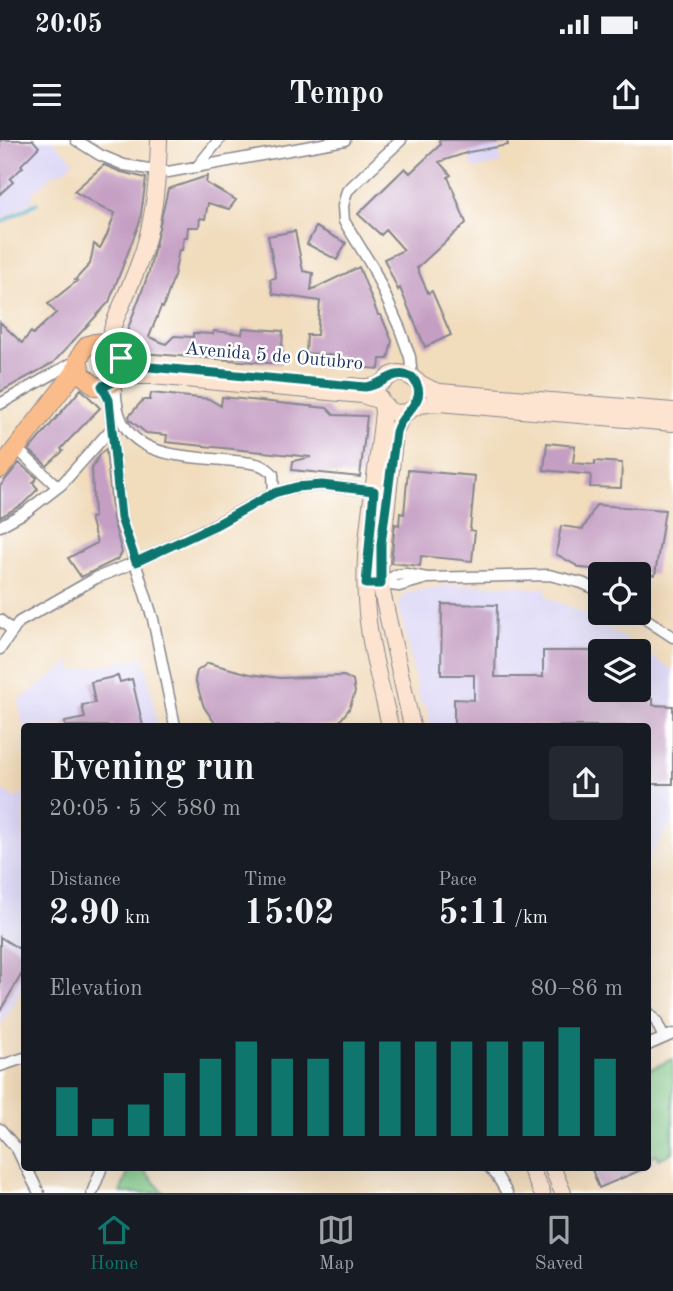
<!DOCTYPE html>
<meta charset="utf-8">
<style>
body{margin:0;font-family:"Old Standard TT",serif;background:#242831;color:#f1f3f6;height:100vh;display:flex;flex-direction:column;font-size:26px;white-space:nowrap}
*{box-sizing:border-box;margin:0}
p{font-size:23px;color:#9ea1a6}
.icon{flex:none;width:38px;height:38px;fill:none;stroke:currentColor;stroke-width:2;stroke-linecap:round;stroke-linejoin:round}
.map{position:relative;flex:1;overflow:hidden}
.drawer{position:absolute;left:21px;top:583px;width:630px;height:448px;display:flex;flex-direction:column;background:#171b24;border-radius:7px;box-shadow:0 7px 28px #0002}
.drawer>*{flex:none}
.controls{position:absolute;left:588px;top:422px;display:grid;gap:14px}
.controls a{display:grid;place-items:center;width:63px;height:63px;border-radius:7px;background:#171b24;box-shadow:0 7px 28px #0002;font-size:35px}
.pin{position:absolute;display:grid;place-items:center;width:60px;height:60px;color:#fff;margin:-30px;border:4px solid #fff;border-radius:50%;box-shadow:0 2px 7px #0007}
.round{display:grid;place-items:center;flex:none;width:74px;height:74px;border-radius:7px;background:#242831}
.head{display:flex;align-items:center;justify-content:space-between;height:119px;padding:0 28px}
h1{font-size:38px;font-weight:700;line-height:52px}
.stats{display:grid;grid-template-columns:repeat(3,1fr);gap:10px;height:119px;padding:7px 28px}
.stats div{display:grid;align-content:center}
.stats b{font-size:35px;font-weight:700}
.stats small{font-size:19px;font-weight:400}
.stats p{font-size:19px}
.chart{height:196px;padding:14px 28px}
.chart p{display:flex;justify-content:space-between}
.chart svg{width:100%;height:126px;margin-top:7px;stroke:#0f766e;stroke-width:6}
.status{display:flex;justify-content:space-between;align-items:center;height:49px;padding:0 35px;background:#171b24;direction:ltr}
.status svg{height:19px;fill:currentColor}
header{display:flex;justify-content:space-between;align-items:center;height:91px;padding:0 28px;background:#171b24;font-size:32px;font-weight:700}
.dock{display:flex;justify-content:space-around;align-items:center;height:98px;border-top:2px solid #363941;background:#171b24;font-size:19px;color:#9ea1a6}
.dock a{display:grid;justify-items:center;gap:4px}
.dock .active{color:#0f766e}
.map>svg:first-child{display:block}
.built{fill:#dcd6f6;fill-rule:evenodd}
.green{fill:#7ec885;stroke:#4c7c72;stroke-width:2}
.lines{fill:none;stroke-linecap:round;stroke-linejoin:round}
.stream{stroke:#5ab9d8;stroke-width:3.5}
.building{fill:#c49ec3}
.street-casing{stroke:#86868d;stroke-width:13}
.secondary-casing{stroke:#86868d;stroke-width:18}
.primary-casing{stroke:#86868d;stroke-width:20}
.street{stroke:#fff;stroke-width:10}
.secondary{stroke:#fde4d1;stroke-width:16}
.primary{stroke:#fabc8b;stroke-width:18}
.route-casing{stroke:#fff;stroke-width:14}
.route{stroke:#0f766e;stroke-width:9}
.labels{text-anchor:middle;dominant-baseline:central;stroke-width:5;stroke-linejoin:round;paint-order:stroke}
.street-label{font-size:19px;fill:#1b2f5e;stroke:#fff}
</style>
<div class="status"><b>20:05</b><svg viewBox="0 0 49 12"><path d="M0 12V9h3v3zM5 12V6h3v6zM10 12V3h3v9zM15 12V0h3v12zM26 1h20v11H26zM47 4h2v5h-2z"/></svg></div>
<header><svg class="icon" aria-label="menu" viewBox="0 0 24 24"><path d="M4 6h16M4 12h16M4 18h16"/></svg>Tempo<svg class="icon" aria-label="share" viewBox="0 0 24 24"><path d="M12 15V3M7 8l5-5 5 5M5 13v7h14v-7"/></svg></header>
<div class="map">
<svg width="673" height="1053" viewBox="0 0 673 1053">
<rect width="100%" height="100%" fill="#fff"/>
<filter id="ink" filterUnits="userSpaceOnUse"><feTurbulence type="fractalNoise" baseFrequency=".0143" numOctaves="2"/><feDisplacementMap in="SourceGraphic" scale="14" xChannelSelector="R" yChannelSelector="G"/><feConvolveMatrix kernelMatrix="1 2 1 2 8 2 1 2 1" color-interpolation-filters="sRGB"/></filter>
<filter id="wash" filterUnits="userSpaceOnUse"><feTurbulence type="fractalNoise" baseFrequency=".00686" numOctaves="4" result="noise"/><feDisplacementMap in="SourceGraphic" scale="28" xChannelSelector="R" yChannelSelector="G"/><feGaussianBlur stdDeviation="1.57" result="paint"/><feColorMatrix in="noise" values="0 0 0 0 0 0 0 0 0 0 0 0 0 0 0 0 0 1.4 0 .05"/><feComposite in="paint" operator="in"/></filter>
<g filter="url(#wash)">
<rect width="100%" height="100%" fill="#f1dcbc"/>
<path class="built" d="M0,0H53L74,21L61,33L56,32L31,54L33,61L0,79Z
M464,0H498L501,23L473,29Z
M450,445H521L525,448H546L547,457L589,476L673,530V683L648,718V586H431L427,567L420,562L399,465L402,457L408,452ZM600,511H639V550H600Z
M144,516L158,586H24V619L23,617V586L19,560L71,522L74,531Z
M0,649L15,658L24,653V845L0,886Z"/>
<path class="green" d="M673,919V1012L659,1019L657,1014L649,1018L651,1022L648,1024V930Z
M130,1027H141L164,1053H120Z"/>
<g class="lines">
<path class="stream" d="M0,83L37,63"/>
</g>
<g id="blocks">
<path class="building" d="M0,0H33L39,7L21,25L23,27L10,39L13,42L0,54Z
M439,0H507L508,5L469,12L439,22L451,35L448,37L466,83L417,128L428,153L432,151L451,195L425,207L400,148L398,150L384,119L404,110L386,90L381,95L358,74L405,28L410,33L440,5Z
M104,25L121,32L146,38L140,81L109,162L53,223L0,252V182L22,203L31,192L33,194L56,173L48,164L77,141L75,140L90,124L94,104L100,108L107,95L115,73L102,68L74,51Z
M207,36L206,43L236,60L229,69L208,63L205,79L200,78L199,87H188L187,97H184L182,110H179L174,136L163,168L161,167L149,197L166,204L174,196L193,197V193L213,194L214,191L242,194L243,188L283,191L281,224L129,212L123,202L149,132L168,49Z
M316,87L346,103L337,120L307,104Z
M295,91L303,131L313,133L311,150L359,127L378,175H381L392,201L388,219H380L379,229L344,226V224H338V216L306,213L307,195H317L320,161L273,154L270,139L276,138L268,96Z
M81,249L100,268L68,301L61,309L63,311L47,326L29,310Z
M151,253L209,259L221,266L222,257L327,268L334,275L367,276L360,337L292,330L293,321L311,317L166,302L167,295L146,293L130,280L129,276L143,260H150Z
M547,303L575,306L573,323L595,325V321L622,323L621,348L590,347L591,335L544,330Z
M106,309L113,379L122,413L118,419L81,437L68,418L97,403L90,378L94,377L92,328L99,315Z
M19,323L37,338L33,343L38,349L23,364L0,377V346Z
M408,330L475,336L470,390L475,391L472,421L421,416L420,426L391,423L395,384L399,385L400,373L404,374Z
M596,365L665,370L655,435L581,428L556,414L561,386L583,389Z
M442,464L497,465L495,537H543V511H598L597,551L646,550V559H653V565L673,566V644H648V586H454V559L474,560V535H441Z
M208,523L250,534L280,538L344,536L353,541L355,552L349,569L336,586H217L204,567L195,539L197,531Z
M118,536L120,542L132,539L143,586H65V582L85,578L82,565L95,563L91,542Z
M0,797L24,812V830L0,871Z
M591,1027H648L599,1048Z"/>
</g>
</g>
<g filter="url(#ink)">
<use href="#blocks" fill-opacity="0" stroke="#86868d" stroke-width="2"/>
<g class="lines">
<defs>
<path id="street" d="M76,0L100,15L124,25L168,32L345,0
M401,0L347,51L343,66L344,81L373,128L400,189L410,217L412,237
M197,27L219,0
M116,240C111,319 175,315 234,321C250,323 262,322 273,334L274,353
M101,246L109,260L121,378L153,479L175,586
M0,264L72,223L77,218
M16,308L58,347
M0,386L27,371L62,344L112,288
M381,444L396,435L406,434L427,438L549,435L582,443L600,451
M381,444L399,446L424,439
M635,472L673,497
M0,480L13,491
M0,509L19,482L96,438L136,422L214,385L274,353L296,347L322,345L374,351
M648,872L656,881L664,898
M648,905L673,894
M0,926L24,918
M0,989L17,1009L24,1024
M26,1027L39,1053
M489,1027L497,1036L507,1053
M92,1053L102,1027"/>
<path id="secondary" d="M114,209L111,195L113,186C123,160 136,135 144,109C155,74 158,37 159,0
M116,240L128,236H152L362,255L381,261L389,270L395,273L407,272L419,265L439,263L673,283
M352,246C361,247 371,249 380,244C387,240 390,233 399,233C411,233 422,249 440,252L673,271
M380,258L383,271C378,333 362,397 366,459C368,502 381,545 390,586
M407,272L401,278L395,292L380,429L381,447L412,586
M530,1027L542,1053
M552,1027L563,1053"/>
<path id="primary" d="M0,329L75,232C78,221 80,213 88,205C125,190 137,251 95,246L82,235L78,220"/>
</defs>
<use href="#street" class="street-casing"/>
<use href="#secondary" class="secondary-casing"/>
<use href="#primary" class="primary-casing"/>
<use href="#street" class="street"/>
<use href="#secondary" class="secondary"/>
<use href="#primary" class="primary"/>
</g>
</g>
<g class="lines" filter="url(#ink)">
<defs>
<path id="route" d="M121,218L139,226L365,247C384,245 393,228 412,237C432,261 401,271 396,292L381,404V444H366L374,351L322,345L296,347L274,353L214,386L136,422L121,378L109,260L102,246C116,244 124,233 121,218Z"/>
</defs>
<use href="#route" class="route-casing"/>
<use href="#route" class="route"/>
</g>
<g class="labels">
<g class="street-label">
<text transform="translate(274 217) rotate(5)">Avenida 5 de Outubro</text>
</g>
</g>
</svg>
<div class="controls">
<a><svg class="icon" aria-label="locate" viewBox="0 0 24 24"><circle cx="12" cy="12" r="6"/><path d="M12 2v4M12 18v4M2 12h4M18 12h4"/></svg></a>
<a><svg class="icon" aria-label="layers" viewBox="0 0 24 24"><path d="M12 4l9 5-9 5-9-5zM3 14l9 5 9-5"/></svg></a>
</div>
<div class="pin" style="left:121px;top:218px;background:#1e9e55"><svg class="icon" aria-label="arrive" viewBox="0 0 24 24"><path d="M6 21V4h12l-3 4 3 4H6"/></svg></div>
<section class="drawer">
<div class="head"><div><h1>Evening run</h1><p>20:05 · 5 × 580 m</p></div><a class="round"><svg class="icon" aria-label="share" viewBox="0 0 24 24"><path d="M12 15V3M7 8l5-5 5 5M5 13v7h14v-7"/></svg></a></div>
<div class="stats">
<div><p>Distance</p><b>2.90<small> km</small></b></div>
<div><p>Time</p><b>15:02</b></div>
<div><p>Pace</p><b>5:11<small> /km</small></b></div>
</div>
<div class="chart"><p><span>Elevation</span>80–86 m</p>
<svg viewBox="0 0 160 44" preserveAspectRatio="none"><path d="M5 44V27M15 44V38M25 44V33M35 44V22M45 44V17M55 44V11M65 44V17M75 44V17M85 44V11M95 44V11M105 44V11M115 44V11M125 44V11M135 44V11M145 44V6M155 44V17"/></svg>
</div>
</section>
</div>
<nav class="dock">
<a class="active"><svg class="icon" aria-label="home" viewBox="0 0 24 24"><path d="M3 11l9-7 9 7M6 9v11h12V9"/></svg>Home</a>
<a><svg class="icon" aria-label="map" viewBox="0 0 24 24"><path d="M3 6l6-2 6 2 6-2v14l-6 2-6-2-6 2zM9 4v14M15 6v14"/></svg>Map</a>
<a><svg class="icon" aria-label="saved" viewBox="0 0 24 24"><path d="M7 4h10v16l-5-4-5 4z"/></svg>Saved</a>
</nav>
